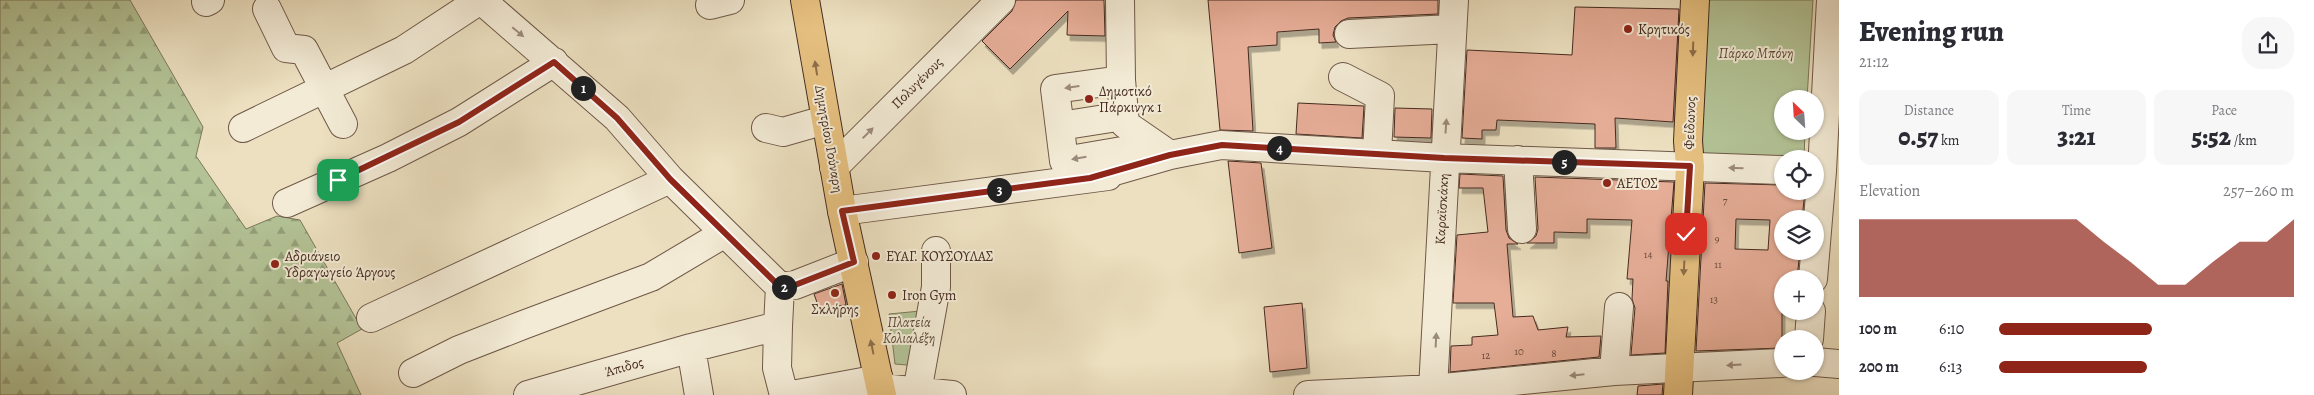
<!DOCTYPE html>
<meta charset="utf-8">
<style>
body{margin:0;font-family:Alegreya,serif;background:#f7f7f7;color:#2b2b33;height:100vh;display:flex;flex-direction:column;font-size:19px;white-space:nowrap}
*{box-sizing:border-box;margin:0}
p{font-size:16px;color:#7c7c81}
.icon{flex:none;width:28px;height:28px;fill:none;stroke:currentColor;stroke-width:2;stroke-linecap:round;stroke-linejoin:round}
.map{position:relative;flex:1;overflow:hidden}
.panel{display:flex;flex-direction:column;background:#fff;width:475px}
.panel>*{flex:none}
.needle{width:32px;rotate:335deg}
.buttons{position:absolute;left:1774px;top:90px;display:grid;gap:10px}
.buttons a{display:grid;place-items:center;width:50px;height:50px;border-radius:50%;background:#fff;box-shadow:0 1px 4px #0004;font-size:25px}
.pin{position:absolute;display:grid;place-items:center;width:42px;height:42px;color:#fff;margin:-21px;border-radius:10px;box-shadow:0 2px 8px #0006}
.km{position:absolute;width:25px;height:25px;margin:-12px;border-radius:50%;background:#222;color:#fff;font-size:14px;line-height:25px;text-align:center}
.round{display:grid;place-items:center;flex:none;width:52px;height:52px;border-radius:20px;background:#f7f7f7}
.headline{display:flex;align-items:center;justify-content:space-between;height:85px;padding:0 20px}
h1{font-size:28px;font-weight:800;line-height:38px}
.stats{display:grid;grid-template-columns:repeat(3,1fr);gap:8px;height:85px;padding:5px 20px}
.stats div{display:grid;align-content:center;border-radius:12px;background:#f7f7f7;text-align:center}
.stats b{font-size:25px;font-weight:800}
.stats small{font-size:14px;font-weight:400}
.stats p{font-size:14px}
.chart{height:140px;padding:10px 20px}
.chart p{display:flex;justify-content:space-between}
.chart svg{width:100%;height:90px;margin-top:5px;fill:#8f2418;opacity:.7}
ul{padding:0 20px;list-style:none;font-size:16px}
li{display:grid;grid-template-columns:80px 60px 1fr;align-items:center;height:38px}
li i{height:12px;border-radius:6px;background:#8f2418}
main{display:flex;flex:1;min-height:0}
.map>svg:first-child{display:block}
.forest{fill:url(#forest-firs);stroke:#7c775b}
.green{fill:#b3c396;stroke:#7c775b}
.building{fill:#e6ad97;stroke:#452b20;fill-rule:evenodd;filter:url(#shadow)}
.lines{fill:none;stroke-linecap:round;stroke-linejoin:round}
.minor-casing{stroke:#6f5848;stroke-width:30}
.major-casing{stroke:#452b20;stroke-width:30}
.minor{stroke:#f3ebd6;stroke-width:28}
.major{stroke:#e6c080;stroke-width:28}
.oneway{fill:#9c8b7b}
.oneway2{fill:#8d6e4b}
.route-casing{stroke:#fff;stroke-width:10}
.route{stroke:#8f2418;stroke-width:6}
.poi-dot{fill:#8f2418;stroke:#f3ebd6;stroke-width:2}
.labels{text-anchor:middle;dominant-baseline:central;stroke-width:4;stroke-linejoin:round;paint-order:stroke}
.number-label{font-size:11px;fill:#6d4c3e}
.poi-label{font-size:14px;fill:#452b20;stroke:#f3ebd6;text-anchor:start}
.park-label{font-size:14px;font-style:italic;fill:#5b4938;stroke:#f3ebd6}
.street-label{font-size:14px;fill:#452b20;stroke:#f3ebd6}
</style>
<main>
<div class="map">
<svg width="1839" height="395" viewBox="0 0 1839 395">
<defs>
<pattern id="forest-firs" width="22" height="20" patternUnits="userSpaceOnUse" patternTransform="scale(1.25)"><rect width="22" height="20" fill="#b3c396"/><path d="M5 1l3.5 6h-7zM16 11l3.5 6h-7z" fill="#939f7a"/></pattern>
<filter id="shadow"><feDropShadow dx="3" dy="5.5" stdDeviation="0" flood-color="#0004"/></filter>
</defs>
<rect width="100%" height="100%" fill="#ece0c0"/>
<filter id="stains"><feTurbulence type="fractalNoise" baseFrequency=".004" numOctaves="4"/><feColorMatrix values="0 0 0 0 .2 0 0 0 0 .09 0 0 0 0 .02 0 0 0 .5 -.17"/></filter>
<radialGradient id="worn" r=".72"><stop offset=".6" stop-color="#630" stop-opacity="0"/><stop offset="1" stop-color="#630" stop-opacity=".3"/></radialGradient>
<path class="forest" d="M0,0H130L203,127L196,156L246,229L277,216L300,220L362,329L337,343L361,395H0Z"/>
<path class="green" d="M1707,0H1813L1807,99H1782V131H1805L1804,159L1698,156Z
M931,310L919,366L895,364L889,314Z"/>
<path class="building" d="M1016,0H1104L1105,36L1067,35L1068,11L1010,69L982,41L1012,11Z
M1208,0H1438V14L1348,18L1341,21L1335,27L1333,35L1336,42L1319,43V29L1277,32V45L1248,47L1253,131L1220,130Z
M1575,7L1679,9L1673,122L1615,118L1616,148H1595V124L1497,120L1496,130H1482V139L1462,138L1467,50L1572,55Z
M1298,103L1364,106L1362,138L1296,134Z
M1395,108L1432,109L1431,138L1394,137Z
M1228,161L1261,163L1272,248L1239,253Z
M1460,174L1503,176L1506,230L1509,238L1518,244H1507L1513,317L1533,316L1538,330L1568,327L1566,337L1601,336L1599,357L1450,372L1451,346L1472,345V337L1498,335L1494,303H1453L1457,235L1488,232L1483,188H1459Z
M1535,177L1674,182L1666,281H1668L1665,353L1631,355L1635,308L1632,299L1633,279H1627L1632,220L1587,219V233L1554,232V243H1527L1536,236L1538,229Z
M1705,183L1782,185V191H1805L1802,219H1782V251H1800L1797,278H1782V348L1696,351ZM1736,219L1770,220L1768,250L1735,249Z
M842,284L846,305L819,308L814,294Z
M1302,303L1307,368L1270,372L1264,307Z
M1663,384L1662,395H1637L1638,386Z"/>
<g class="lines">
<defs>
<path id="minor" d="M481,0L617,118L670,179L780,287L795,285L854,262
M1120,0L1121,80L1125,124L1170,155
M206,2L210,0
M710,5L730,0
M267,9L286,48L304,50L343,124
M1349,34L1452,29
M1343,77L1380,96L1377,154
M1121,80L1055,89L1064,161L1128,150
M1060,126L1124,116
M243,128L404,50L480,0
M766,128L783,132L825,120
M1518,160L1522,229
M834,167L1001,0
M1090,178L1170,155L1221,145L1444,158L1782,170
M287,203L388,158L459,122L554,62
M842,211L1108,176
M1813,279L1822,171L1831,0
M371,318L670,179
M778,326L777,368L784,395
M1809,339L1811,311
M1815,362L1839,364
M1614,371L1619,307
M413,373L459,350L523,325L651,277L725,233
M881,388L952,395
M1433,389L1454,0
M917,392L936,287V251
M528,395L691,348
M699,395L691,348L778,326L780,287
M792,395L879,379
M1308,395L1433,389L1614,371L1782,363"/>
<path id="major" d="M805,0L842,211L882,395
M1678,395L1690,167L1688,141L1695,0"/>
</defs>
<use href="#minor" class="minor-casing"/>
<use href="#major" class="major-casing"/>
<use href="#minor" class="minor"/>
<use href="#major" class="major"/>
</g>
<defs><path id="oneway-solid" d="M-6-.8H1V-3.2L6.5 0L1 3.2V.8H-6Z" transform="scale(1.25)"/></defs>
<g class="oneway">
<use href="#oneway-solid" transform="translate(518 32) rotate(40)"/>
<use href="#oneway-solid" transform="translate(1072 87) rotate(172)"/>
<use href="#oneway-solid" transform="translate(1446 126) rotate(-86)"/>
<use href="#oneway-solid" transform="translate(868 133) rotate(-45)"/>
<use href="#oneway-solid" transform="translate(1079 158) rotate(170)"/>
<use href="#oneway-solid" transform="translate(1736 168) rotate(-178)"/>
<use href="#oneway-solid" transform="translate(1436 340) rotate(-87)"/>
<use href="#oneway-solid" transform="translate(1734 365) rotate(177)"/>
<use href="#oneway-solid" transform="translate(1577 375) rotate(174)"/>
</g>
<g class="oneway2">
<use href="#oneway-solid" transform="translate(1693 49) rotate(92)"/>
<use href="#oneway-solid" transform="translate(816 68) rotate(-99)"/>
<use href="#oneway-solid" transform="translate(1684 268) rotate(93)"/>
<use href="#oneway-solid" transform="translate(872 347) rotate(-102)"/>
</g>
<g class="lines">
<defs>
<path id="route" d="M338,180L459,122L554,62L617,118L670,179L780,287L795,285L854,262L842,211L1090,178L1170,155L1222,145L1444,158L1690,166L1686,234"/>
</defs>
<use href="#route" class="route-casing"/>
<use href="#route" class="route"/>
</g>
<g class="poi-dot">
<circle cx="1628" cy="29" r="5"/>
<circle cx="1089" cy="99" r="5"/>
<circle cx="1607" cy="183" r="5"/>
<circle cx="876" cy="256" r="5"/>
<circle cx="275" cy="264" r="5"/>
<circle cx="835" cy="293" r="5"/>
<circle cx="892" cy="295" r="5"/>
</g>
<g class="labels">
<g class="number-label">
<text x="1725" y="200">7</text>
<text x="1717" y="238">9</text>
<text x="1648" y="254">14</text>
<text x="1718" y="264">11</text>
<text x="1714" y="299">13</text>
<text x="1519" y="351">10</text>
<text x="1554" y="353">8</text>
<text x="1486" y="355">12</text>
</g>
<g class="poi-label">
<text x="1638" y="29">Κρητικός</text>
<text x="1099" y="91">Δημοτικό<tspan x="1099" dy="16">Πάρκινγκ 1</tspan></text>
<text x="1617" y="183">ΑΕΤΟΣ</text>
<text x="285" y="256">Αδριάνειο<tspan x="285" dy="16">Υδραγωγείο Άργους</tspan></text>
<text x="886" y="256">ΕΥΑΓ. ΚΟΥΣΟΥΛΑΣ</text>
<text x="902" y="295">Iron Gym</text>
<text x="835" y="309" text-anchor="middle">Σκλήρης</text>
</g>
<g class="park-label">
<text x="1756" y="53">Πάρκο Μπόνη</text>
<text x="909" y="322">Πλατεία<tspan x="909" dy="16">Κολιαλέξη</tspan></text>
</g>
<g class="street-label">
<text transform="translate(917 83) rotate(-45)">Πολυγένους</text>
<text transform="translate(1690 123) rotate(-88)">Φείδωνος</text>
<text transform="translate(829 139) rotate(80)">Δημητρίου Γούναρη</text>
<text transform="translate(1442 209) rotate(-87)">Καραϊσκάκη</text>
<text transform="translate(624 367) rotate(-16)">Άπιδος</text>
</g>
</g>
<rect width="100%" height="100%" filter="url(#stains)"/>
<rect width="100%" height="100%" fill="url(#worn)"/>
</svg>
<div class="buttons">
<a><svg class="needle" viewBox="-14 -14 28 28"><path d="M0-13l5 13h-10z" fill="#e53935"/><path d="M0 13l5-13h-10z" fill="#7c7c81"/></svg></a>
<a><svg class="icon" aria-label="locate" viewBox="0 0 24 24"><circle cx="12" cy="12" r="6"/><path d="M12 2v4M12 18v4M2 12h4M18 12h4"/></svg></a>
<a><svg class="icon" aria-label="layers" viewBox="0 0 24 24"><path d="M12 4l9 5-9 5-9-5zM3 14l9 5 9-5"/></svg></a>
<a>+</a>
<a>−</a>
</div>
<div class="pin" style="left:338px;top:180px;background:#1e9e55"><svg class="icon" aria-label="arrive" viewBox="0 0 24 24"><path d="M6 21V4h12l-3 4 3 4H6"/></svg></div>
<div class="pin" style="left:1686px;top:234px;background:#d93025"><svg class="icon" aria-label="check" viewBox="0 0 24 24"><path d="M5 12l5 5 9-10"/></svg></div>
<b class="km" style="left:583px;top:88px">1</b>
<b class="km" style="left:784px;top:287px">2</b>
<b class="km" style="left:999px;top:190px">3</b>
<b class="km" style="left:1279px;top:148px">4</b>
<b class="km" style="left:1564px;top:162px">5</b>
</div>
<section class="panel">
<div class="headline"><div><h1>Evening run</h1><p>21:12</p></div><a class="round"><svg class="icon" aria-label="share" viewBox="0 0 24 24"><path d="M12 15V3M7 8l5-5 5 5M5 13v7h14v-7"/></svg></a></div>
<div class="stats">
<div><p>Distance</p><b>0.57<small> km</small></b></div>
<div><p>Time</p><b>3:21</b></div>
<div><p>Pace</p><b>5:52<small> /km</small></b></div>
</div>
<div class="chart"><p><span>Elevation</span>257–260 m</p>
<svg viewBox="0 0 160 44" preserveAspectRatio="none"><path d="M0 44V6L10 6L20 6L30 6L40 6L50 6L60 6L70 6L80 6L90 17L100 27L110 38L120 38L130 27L140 17L150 17L160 6V44z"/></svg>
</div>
<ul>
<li><b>100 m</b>6:10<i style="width:52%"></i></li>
<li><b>200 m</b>6:13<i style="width:50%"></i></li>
</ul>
</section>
</main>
